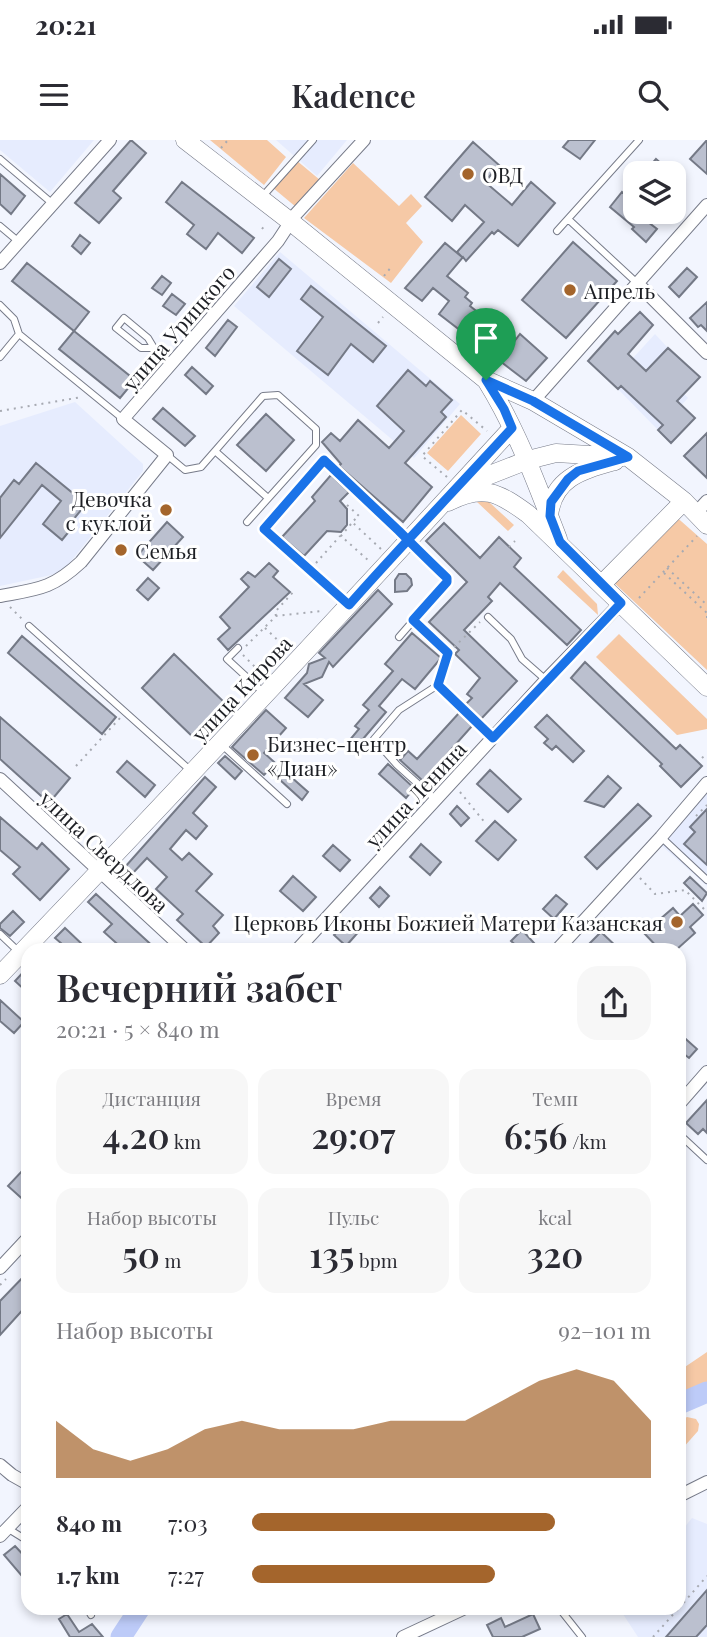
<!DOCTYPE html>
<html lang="ru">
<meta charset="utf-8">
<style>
body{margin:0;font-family:"Playfair Display",serif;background:#f7f7f7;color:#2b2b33;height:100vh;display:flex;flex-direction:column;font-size:26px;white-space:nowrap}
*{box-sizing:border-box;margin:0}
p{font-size:23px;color:#7c7c81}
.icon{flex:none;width:38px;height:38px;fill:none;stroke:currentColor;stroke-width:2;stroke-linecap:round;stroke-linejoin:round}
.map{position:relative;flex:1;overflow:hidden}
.sheet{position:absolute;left:21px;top:803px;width:665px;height:672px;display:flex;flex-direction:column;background:#fff;border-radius:21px;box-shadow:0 4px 10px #0003}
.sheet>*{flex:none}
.buttons{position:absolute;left:623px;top:21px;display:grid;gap:14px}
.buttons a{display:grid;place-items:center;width:63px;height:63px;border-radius:14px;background:#fff;box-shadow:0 4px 10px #0003;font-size:35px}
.pin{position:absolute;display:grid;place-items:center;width:60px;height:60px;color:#fff;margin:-72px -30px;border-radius:50% 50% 50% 0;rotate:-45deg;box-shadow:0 0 7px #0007}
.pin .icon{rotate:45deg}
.round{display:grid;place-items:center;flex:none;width:74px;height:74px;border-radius:21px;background:#f7f7f7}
.summary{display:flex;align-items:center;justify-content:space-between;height:119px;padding:0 35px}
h1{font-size:38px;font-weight:600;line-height:52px}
.stats{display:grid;grid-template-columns:repeat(3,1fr);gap:10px;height:119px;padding:7px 35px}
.stats div{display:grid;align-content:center;border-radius:18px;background:#f7f7f7;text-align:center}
.stats b{font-size:35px;font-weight:600}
.stats small{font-size:19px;font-weight:400}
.stats p{font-size:19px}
.chart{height:196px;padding:14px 35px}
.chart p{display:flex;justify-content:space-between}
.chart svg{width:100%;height:126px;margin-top:7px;fill:#a4652c;opacity:.7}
ul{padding:0 35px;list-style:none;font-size:23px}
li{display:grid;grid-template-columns:112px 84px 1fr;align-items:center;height:52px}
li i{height:18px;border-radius:9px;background:#a4652c}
.status{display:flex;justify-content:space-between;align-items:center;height:49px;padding:0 35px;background:#fff;direction:ltr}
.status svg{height:19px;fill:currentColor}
header{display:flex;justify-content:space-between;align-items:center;height:91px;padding:0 35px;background:#fff;font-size:32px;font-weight:600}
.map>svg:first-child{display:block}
.built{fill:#e6ecfe}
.green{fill:#f6c9a6}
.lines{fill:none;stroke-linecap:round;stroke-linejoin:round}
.river{stroke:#bdcbf8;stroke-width:21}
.building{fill:#bbc0cf;stroke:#747986;stroke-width:2}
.lane-casing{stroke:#777b89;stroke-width:8}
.street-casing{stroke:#777b89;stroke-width:14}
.secondary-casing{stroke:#777b89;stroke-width:19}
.path{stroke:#a7aab2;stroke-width:2;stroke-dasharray:2 5;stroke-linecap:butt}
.lane{stroke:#fff;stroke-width:6}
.street{stroke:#fff;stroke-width:12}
.secondary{stroke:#fff;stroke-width:18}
.route-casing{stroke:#fff;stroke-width:14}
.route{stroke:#1a73e8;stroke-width:9}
.poi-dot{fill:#a4652c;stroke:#fff;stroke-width:2.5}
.labels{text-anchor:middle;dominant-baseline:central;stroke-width:6;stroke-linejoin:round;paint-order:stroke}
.poi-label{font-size:21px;fill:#1d1f24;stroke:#fff;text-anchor:start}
.street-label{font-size:21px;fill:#1d1f24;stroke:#fff}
</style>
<div class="status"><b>20:21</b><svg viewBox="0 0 49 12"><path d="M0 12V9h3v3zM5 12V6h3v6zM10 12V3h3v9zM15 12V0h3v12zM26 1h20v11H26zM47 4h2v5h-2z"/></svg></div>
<header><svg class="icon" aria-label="menu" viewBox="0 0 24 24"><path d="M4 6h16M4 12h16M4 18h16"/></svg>Kadence<svg class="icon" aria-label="search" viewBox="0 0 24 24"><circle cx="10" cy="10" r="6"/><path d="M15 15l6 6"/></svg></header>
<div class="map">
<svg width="707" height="1497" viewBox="0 0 707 1497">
<rect width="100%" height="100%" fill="#f2f5fe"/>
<path class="built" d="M0,0H94L50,52L0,10Z
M276,0H347L317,36Z
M280,112L460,264L414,318L234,166Z
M655,194L668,208L655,222L688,258L658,290L611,242Z
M75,262L143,324V331L64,430L56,434L0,446V286Z
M707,652V746L661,705Z
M692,1378L707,1384V1497H638L619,1468H679V1394Z"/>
<path class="green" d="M210,0H267L286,17L264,45Z
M296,20L320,40L296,67L272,47Z
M353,23L399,66L411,54L422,66L406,83L423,102L391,143L304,78Z
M461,275L481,294L448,331L427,313Z
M480,358L489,362L514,385L508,391L477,362Z
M673,374L707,404V530L609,438Z
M563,430L597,464L598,475L557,437Z
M619,494L707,579V589L677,595L596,517Z
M707,1212V1246L679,1259V1231Z
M687,1277L696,1279L699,1284L698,1291L682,1309L679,1310V1282Z"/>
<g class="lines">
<path class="river" d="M679,1264L707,1252
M121,1497L140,1468"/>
</g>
<path class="building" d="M131,0L146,13L113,51L121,58L99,83L75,63Z
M569,0H595L580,19L563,7Z
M707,0V34L690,19Z
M473,2L499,25L485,42L512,65L531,42L555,63L518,106L498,90L494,94L492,92L466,121L463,117L447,136L468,153L465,157L472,163L470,166L484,177L483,179L513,203L520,194L547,218L526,241L439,174L449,161L433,148L422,161L405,148L445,103L462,117L457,112L484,82L465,65L452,81L425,57Z
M656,19L672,33H644Z
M0,34L25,56L11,74L0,64Z
M182,42L254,98L242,113L218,93L206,109L187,94L194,85L166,62Z
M622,52L635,63V72L657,89L646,102L632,89L634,87L610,67Z
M80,95L90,103L81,114L72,106Z
M573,102L617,141L566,198L522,160Z
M279,119L291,129L269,157L257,147Z
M27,123L89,172L74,191L12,141Z
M687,128L697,137L679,157L669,147Z
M162,136L171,143L162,155L152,148Z
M311,146L386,206L373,222L351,204L328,235L297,211L323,177L301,159Z
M172,154L185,164L176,175L163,166Z
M707,162V191L701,185L698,187L690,178Z
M640,172L653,185L628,214L646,231L668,208L700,237L677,261L695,278L671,303L658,290L663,285L621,246L618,249L588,221L615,191L618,194Z
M228,180L237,187L215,216L206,208Z
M74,191L135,240L120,258L59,209Z
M192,227L213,246L206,254L185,235Z
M408,230L426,246L430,241L452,260L441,272L446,277L405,323L432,347L403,382L339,326L341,324L322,302L331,293L340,301L358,280L389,308L404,291L377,266Z
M163,268L195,296L185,306L153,279Z
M266,274L294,300L266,331L237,305Z
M707,293V338L684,316Z
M36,323L86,364L68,386L71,389L62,400L43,384L61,361L42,345L0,398V358L14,340L19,344Z
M331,335L349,352L340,361L347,369V385L341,392L327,391L304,416L282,397L315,361L312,357Z
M167,382L183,397L153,430L137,416Z
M444,383L480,418L499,397L521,418L514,427L581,490L567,505L500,443L488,457L492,461L464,490L517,541L481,579L466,564L472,558L467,554L480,538L455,514L459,510L429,482L467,442L426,401Z
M269,423L278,431L273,437L290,452L228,510L218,499L230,488L220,477L249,447L241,439L248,432L255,437Z
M399,434H406L411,439L412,445L407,451L395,452V440Z
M148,438L159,448L148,460L137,450Z
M378,450L392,464L333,527L329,522L322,537L304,544L323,560L308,577L285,558L307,533L309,524L325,518L319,513Z
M412,493L441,518L415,549L402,539L379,566L386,572L351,613L344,607L359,589L355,586L369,570L363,565L393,531L385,524Z
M22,496L116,577L102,594L8,513Z
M174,514L226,564L194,598L142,548Z
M585,522L676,609L680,605L702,626L681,647L660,626L662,624L571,538Z
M266,570L286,588L264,613L308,652L302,660L269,630L264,635L232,607Z
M459,573L472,586L423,641L400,620L408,611L417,619Z
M547,575L584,611L573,622L556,606L552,610L544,603L548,599L535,587Z
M0,577L70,638L49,663L0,619Z
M225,616L242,631L235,639L218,623Z
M127,621L155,645L145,657L117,632Z
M388,624L414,648L406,658L379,634Z
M490,630L521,659L508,672L477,644Z
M608,636L621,648L604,667L585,661Z
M205,637L216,647L193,673L207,686L196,699L186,690L170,709L182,720L189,713L212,734L196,751L223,775L213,786L219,793L206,807L177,780L183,774L156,749L167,737L147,718L132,734L125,727Z
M638,664L651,676L597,729L585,717Z
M457,666L469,678L461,686L450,674Z
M707,669V725L684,704L695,692L690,687Z
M0,677L37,709L42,703L69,729L40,760L13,734L20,727L0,710Z
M495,681L516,700L498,720L476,701Z
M421,704L441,722L430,735L410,717Z
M333,705L350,720L340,731L323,716Z
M293,736L316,757L303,771L280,751Z
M690,737L707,753L702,761L684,743Z
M380,747L389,756L379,767L370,758Z
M96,754L157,810H124L104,792L112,784L88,762Z
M556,755L567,764L554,779L543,769Z
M693,764L703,775L690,787L695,793L676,810H660L644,793L673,768L680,776Z
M13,771L24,782L10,796L0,788V784Z
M349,779L361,789L346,806L334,795Z
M65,788L84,806L80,810H69L55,798Z
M522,790L534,803L527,810H521L511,801Z
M601,792L620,810H583Z
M28,827V853L15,841Z
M0,860L24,882L14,893L0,881Z
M679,893L697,909L689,918L679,910Z
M707,960V993L703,989L698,994L686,983Z
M22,1031L28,1036V1064L8,1046Z
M28,1132V1164L0,1195V1161Z
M15,1406L28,1420V1443L4,1415Z
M707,1450V1485L696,1497H666Z
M67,1474L79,1492L92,1484L103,1497H70L59,1479Z
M533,1474L540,1489L522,1497H493L487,1485L501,1478L505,1487Z"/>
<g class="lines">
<defs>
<path id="lane" d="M0,19L53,64
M262,57L313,0
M568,79L637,143
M0,86L19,102
M557,91L639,0
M0,165L14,179L19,194L123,279
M154,208H141L116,188L124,178L148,198L154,208L172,224
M0,217L19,194
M215,311L268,358
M167,315L185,330L201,327L263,256L278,255L316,289V305L247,382
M348,463L264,389L324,320L447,438V442L399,497
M488,477L511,499L522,519L546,540
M29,486L191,631
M238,508L227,519L263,552
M221,604L287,664
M436,660L397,625L374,599L399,570L438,545L493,598
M661,697L707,740
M0,794L19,812
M679,994L707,1020
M7,1388L28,1401
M87,1468L91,1475
M559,1468L582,1497"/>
<path id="street" d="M0,123L110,0
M637,143L707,213
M533,261L707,65
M696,373L707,361
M0,456C38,449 52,449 81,422L167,315L123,279L278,101L295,75L364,0
M0,639L185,810
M297,810L546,540L621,463
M557,810L661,697L707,643
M679,964L707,932
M0,1128L28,1098
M0,1325L12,1335L28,1344
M679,1356L707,1342
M0,1396L28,1367
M403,1497L465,1468"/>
<path id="secondary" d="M185,0L291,82L486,240L533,261L628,317L684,361L707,385
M486,240C517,290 537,344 558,399
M464,345L528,320L556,313L623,317
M448,362C483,344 498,352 528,374L707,547
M549,376C553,337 583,330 615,321
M602,444L684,361
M0,835C173,655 343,472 512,288"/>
</defs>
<use href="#lane" class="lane-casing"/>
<use href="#street" class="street-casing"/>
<use href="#secondary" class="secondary-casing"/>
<path class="path" d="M221,8L228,0
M262,89L266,84
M384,136L392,126
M378,183L383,177
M0,271L82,257
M447,337L422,316L462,270L487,291
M347,365L359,376L352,382L381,409
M351,384L341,396L369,421
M509,407L515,401
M316,423L340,396
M667,428L707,465
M664,433L707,473
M639,458L697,396
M10,467L23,480
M276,476L275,472L295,450
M707,476V478
M419,486L448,513L441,537
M265,488L286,508
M246,506L276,476L322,471
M449,512L480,482
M243,515L264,536
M702,618L707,613
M76,626L120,578
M460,652L486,684
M696,676L707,665
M640,738L655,754L685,750L707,772
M0,1145L6,1139
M679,1468L707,1436
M653,1497L678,1469"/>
<use href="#lane" class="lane"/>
<use href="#street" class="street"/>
<use href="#secondary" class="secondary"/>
</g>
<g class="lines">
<defs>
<path id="route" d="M486,240L504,269L512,288C458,347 402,405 349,465L264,389L324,320L399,391C415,407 431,423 447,438V442L413,480L448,513L438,545L493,598L621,463L560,402L550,376L551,362L568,339L578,331L628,317L533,261L486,240"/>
</defs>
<use href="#route" class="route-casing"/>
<use href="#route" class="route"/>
</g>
<g class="poi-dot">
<circle cx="468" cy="34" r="7"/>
<circle cx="570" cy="150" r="7"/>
<circle cx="166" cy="370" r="7"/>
<circle cx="121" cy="410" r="7"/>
<circle cx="253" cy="615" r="7"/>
<circle cx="677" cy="782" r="7"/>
</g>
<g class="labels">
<g class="poi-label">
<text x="482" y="34">ОВД</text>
<text x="584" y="150">Апрель</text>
<text x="152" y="358" text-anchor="end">Девочка<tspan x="152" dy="24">с куклой</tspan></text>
<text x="135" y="410">Семья</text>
<text x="267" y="603">Бизнес-центр<tspan x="267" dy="24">«Диан»</tspan></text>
<text x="663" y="782" text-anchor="end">Церковь Иконы Божией Матери Казанская</text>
</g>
<g class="street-label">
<text transform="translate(178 187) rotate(-49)">улица Урицкого</text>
<text transform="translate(241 548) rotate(-47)">улица Кирова</text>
<text transform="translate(415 654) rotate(-47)">улица Ленина</text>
<text transform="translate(105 711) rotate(43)">улица Свердлова</text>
</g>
</g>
</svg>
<div class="buttons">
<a><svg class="icon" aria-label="layers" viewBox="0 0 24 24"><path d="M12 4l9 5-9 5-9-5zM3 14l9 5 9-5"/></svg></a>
</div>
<div class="pin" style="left:486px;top:240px;background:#1e9e55"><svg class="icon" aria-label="arrive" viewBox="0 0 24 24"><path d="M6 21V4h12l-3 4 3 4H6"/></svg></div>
<section class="sheet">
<div class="summary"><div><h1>Вечерний забег</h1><p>20:21 · 5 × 840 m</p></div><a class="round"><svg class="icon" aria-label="share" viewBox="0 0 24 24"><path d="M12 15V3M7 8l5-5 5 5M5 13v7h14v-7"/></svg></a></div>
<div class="stats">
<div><p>Дистанция</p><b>4.20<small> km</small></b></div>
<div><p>Время</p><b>29:07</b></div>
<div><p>Темп</p><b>6:56<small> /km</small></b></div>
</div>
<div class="stats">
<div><p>Набор высоты</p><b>50<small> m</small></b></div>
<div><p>Пульс</p><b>135<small> bpm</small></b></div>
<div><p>kcal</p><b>320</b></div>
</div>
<div class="chart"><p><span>Набор высоты</span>92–101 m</p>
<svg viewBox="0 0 160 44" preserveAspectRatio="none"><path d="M0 44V24L10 34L20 38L30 34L40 27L50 24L60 27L70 27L80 27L90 24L100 24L110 24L120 17L130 10L140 6L150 10L160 24V44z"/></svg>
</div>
<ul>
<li><b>840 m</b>7:03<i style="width:76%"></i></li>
<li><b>1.7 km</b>7:27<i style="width:61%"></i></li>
</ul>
</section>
</div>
